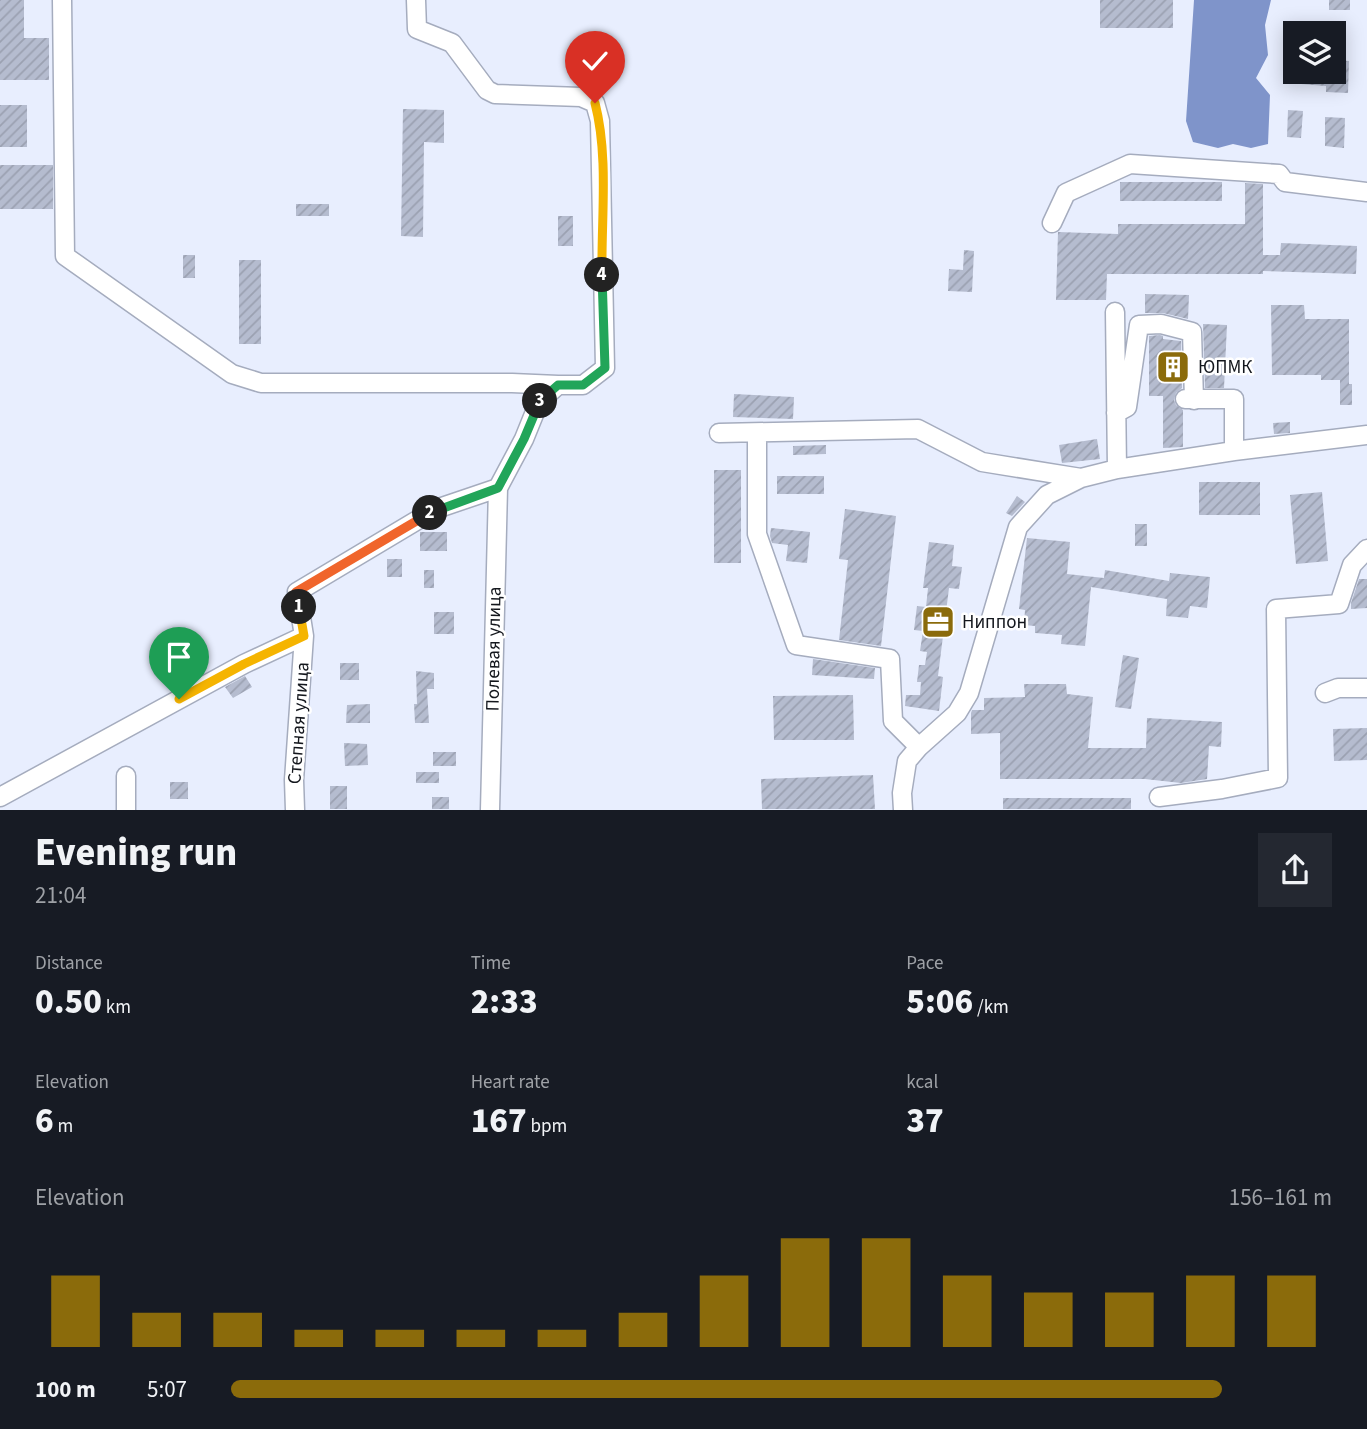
<!DOCTYPE html>
<meta charset="utf-8">
<style>
body{margin:0;font-family:"Source Sans 3",sans-serif;background:#242831;color:#f1f3f6;height:100vh;display:flex;flex-direction:column;font-size:26px;white-space:nowrap}
*{box-sizing:border-box;margin:0}
p{font-size:23px;color:#9ea1a6}
.icon{flex:none;width:38px;height:38px;fill:none;stroke:currentColor;stroke-width:2;stroke-linecap:round;stroke-linejoin:round}
.map{position:relative;height:810px;overflow:hidden}
.sheet{display:flex;flex-direction:column;background:#171b24;flex:1}
.sheet>*{flex:none}
.buttons{position:absolute;left:1283px;top:21px;display:grid;gap:14px}
.buttons a{display:grid;place-items:center;width:63px;height:63px;border-radius:0px;background:#171b24;box-shadow:0 4px 18px #0003;font-size:35px}
.pin{position:absolute;display:grid;place-items:center;width:60px;height:60px;color:#fff;margin:-72px -30px;border-radius:50% 50% 50% 0;rotate:-45deg;box-shadow:0 0 7px #0007}
.pin .icon{rotate:45deg}
.km{position:absolute;width:35px;height:35px;margin:-18px;border-radius:50%;background:#222;color:#fff;font-size:19px;line-height:35px;text-align:center}
.round{display:grid;place-items:center;flex:none;width:74px;height:74px;border-radius:0px;background:#242831}
.head{display:flex;align-items:center;justify-content:space-between;height:119px;padding:0 35px}
h1{font-size:38px;font-weight:800;line-height:52px}
.stats{display:grid;grid-template-columns:repeat(3,1fr);gap:10px;height:119px;padding:7px 35px}
.stats div{display:grid;align-content:center}
.stats b{font-size:35px;font-weight:800}
.stats small{font-size:19px;font-weight:400}
.stats p{font-size:19px}
.chart{height:196px;padding:14px 35px}
.chart p{display:flex;justify-content:space-between}
.chart svg{width:100%;height:126px;margin-top:7px;stroke:#8b6b0b;stroke-width:6}
ul{padding:0 35px;list-style:none;font-size:23px}
li{display:grid;grid-template-columns:112px 84px 1fr;align-items:center;height:52px}
li i{height:18px;border-radius:9px;background:#8b6b0b}
.map>svg:first-child{display:block}
.water{fill:#7f94ca}
.building{fill:url(#building-hatch)}
.lines{fill:none;stroke-linecap:round;stroke-linejoin:round}
.minor-casing{stroke:#a5acbe;stroke-width:21}
.minor{stroke:#fff;stroke-width:18}
.split-1-casing{stroke:#fff;stroke-width:14}
.split-2-casing{stroke:#fff;stroke-width:14}
.split-3-casing{stroke:#fff;stroke-width:14}
.split-4-casing{stroke:#fff;stroke-width:14}
.split-5-casing{stroke:#fff;stroke-width:14}
.split-1{stroke:#f5b400;stroke-width:9}
.split-2{stroke:#f0652b;stroke-width:9}
.split-3{stroke:#22a559;stroke-width:9}
.split-4{stroke:#22a559;stroke-width:9}
.split-5{stroke:#f5b400;stroke-width:9}
.labels{text-anchor:middle;dominant-baseline:central;stroke-width:5;stroke-linejoin:round;paint-order:stroke}
.poi-label{font-size:19px;fill:#13161c;stroke:#fff;text-anchor:start}
.street-label{font-size:19px;fill:#13161c;stroke:#fff}
</style>
<div class="map">
<svg width="1367" height="810" viewBox="0 0 1367 810">
<defs>
<pattern id="building-hatch" width="6" height="6" patternUnits="userSpaceOnUse" patternTransform="scale(1.75)"><rect width="6" height="6" fill="#b5bccf"/><path d="M-1 1l2-2M0 6l6-6M5 7l2-2" fill="none" stroke="#9ba1b1"/></pattern>
</defs>
<rect width="100%" height="100%" fill="#e8eefe"/>
<path class="water" d="M1194,0H1271L1265,25L1268,55L1256,78L1270,95L1268,144L1251,148L1233,144L1218,148L1193,142L1186,121Z"/>
<path class="building" d="M0,0H24V38H49V80H0Z
M1100,0H1173V28H1100Z
M1329,0H1350V10H1329Z
M1334,60L1349,61L1348,93L1326,92V86L1301,84L1302,72H1334Z
M0,105H27V147H0Z
M403,109L444,110V143L424,142L423,237L401,236Z
M1288,110L1303,111L1301,138L1287,137Z
M1325,117L1345,118L1344,148L1325,146Z
M0,165H53V209H0Z
M1120,182H1222V201H1120Z
M1245,183L1263,184V255H1280L1281,243L1357,246L1356,274L1263,271V274H1107L1106,300H1056L1058,232L1118,234V224H1245Z
M296,204H329V216H296Z
M558,216H573V246H558Z
M964,250L974,251L972,292L948,291L949,269L963,270Z
M183,255H195V278H183Z
M239,260H261V344H239Z
M1145,294L1189,295L1188,319L1163,313H1145Z
M1271,305H1304L1305,319H1349V384H1352V405H1340V380H1321V375H1272Z
M1203,324L1227,325L1224,388H1205Z
M1160,335L1163,336V339L1181,341L1182,388L1176,393L1174,400L1176,405L1183,410V447L1163,448V396H1149V336Z
M734,394L794,397L793,419L733,417Z
M1290,422V433L1274,434L1273,423Z
M1097,439L1100,459L1062,463L1059,445Z
M826,445V454L793,455V446Z
M714,470H741V563H714Z
M777,476H824V494H777Z
M1199,482H1260V515H1199Z
M1322,492L1328,561L1296,564L1290,495Z
M1017,496L1025,502L1012,516L1006,513Z
M845,509L896,516L881,646L839,640L848,560L839,559Z
M1135,524H1147V546H1135Z
M771,528L810,532L807,563L786,561L788,545L772,543L770,536Z
M420,532H447V551H420Z
M1027,538L1070,542L1067,574L1104,578L1105,570L1169,581L1170,573L1210,577L1207,608L1190,606L1188,618L1166,616L1167,599L1091,587L1085,646L1061,644L1062,635L1035,633V626L1024,625L1025,610L1019,609Z
M929,542L954,545L952,566L962,567L959,589L949,588L938,676L943,677L939,711L905,706L906,695H920L921,682H917L919,665H925L927,652L920,651L923,631L914,630L917,606L926,607L928,588H923Z
M387,559H402V577H387Z
M424,570H434V588H424Z
M1359,579H1367V608L1351,609V603Z
M434,612H454V634H434Z
M1123,655L1139,658L1131,709L1115,707Z
M813,659L875,668L874,679L812,675Z
M340,663H359V680H340Z
M416,671L434,673V689H427L429,723H415L414,704H417Z
M245,676L252,687L233,698L225,687Z
M1024,684H1066L1067,694L1093,697L1088,748H1146L1147,718L1222,722L1221,747L1209,746L1207,779L1181,783L1145,779H1000V733L971,734V713L972,710H984V698L1025,697Z
M853,695L854,740H774L773,696Z
M370,704V723H346L347,705Z
M1367,728V760L1334,761L1333,729Z
M344,743L367,744L368,765L345,766Z
M433,752H456V766H433Z
M416,772H439V783H416Z
M873,775L875,809H762L761,779Z
M170,782H188V799H170Z
M330,786H347V809H330Z
M432,797H449V809H432Z
M1003,798H1131V809H1003Z"/>
<g class="lines">
<defs>
<path id="minor" d="M62,0L65,256L232,374L261,383H512L558,385
M416,0L417,29L452,43L487,90L495,94L581,97L595,103L600,121L605,368L583,385H558L539,402L524,439L498,488L490,810
M1052,223L1066,193L1130,164L1279,174L1285,182L1367,192
M1115,312L1117,469
M1185,399H1234V451
M1116,413L1127,407L1139,325L1161,324L1192,332L1194,400
M719,433L918,429L982,462L1081,478
M757,433V534L796,645L890,659L893,721L919,747
M1325,693L1338,688H1367
M0,797L244,664L304,636L297,592L436,509L498,488
M1159,797L1222,789L1278,778L1276,609L1339,604L1352,565L1367,549
M126,810V776
M295,810L294,780L304,636
M903,810L902,793L907,761L919,747L957,713L969,693L1018,527L1047,495L1081,478L1117,469L1234,451L1367,435"/>
</defs>
<use href="#minor" class="minor-casing"/>
<use href="#minor" class="minor"/>
</g>
<g class="lines">
<defs>
<path id="split-1" d="M179,699L244,664L304,636L299,607"/>
<path id="split-2" d="M299,607L296,592L430,513"/>
<path id="split-3" d="M430,513L498,488L524,439L540,401"/>
<path id="split-4" d="M540,401L558,385H583L605,368L602,275"/>
<path id="split-5" d="M595,103C609,157 601,220 602,275"/>
</defs>
<use href="#split-1" class="split-1-casing"/>
<use href="#split-2" class="split-2-casing"/>
<use href="#split-3" class="split-3-casing"/>
<use href="#split-4" class="split-4-casing"/>
<use href="#split-5" class="split-5-casing"/>
<use href="#split-1" class="split-1"/>
<use href="#split-2" class="split-2"/>
<use href="#split-3" class="split-3"/>
<use href="#split-4" class="split-4"/>
<use href="#split-5" class="split-5"/>
</g>
<defs>
<symbol id="building-square" viewBox="-11 -11 22 22"><rect x="-9" y="-9" width="18" height="18" rx="4" fill="#8b6b0b" stroke="#fff"/><path d="M-4-6H4V6H1V3H-1V6H-4ZM-2.5-4.3h1.7v1.8h-1.7ZM.8-4.3h1.7v1.8H.8ZM-2.5-1h1.7V.8h-1.7ZM.8-1h1.7V.8H.8Z" fill="#fff"/></symbol>
<symbol id="office-square" viewBox="-11 -11 22 22"><rect x="-9" y="-9" width="18" height="18" rx="4" fill="#8b6b0b" stroke="#fff"/><path d="M-6-3h4V-5.5h4V-3h4V5H-6ZM-1-4.5V-3h2v-1.5ZM-6 0V1H6V0Z" fill="#fff"/></symbol>
</defs>
<g fill-rule="evenodd">
<use href="#building-square" x="1154" y="348" width="38" height="38"/>
<use href="#office-square" x="919" y="603" width="38" height="38"/>
</g>
<g class="labels">
<g class="poi-label">
<text x="1198" y="367">ЮПМК</text>
<text x="962" y="622">Ниппон</text>
</g>
<g class="street-label">
<text transform="translate(494 649) rotate(-89)">Полевая улица</text>
<text transform="translate(299 723) rotate(-86)">Степная улица</text>
</g>
</g>
</svg>
<div class="buttons">
<a><svg class="icon" aria-label="layers" viewBox="0 0 24 24"><path d="M12 4l9 5-9 5-9-5zM3 14l9 5 9-5"/></svg></a>
</div>
<div class="pin" style="left:179px;top:699px;background:#1e9e55"><svg class="icon" aria-label="arrive" viewBox="0 0 24 24"><path d="M6 21V4h12l-3 4 3 4H6"/></svg></div>
<div class="pin" style="left:595px;top:103px;background:#d93025"><svg class="icon" aria-label="check" viewBox="0 0 24 24"><path d="M5 12l5 5 9-10"/></svg></div>
<b class="km" style="left:299px;top:607px">1</b>
<b class="km" style="left:430px;top:513px">2</b>
<b class="km" style="left:540px;top:401px">3</b>
<b class="km" style="left:602px;top:275px">4</b>
</div>
<section class="sheet">
<div class="head"><div><h1>Evening run</h1><p>21:04</p></div><a class="round"><svg class="icon" aria-label="share" viewBox="0 0 24 24"><path d="M12 15V3M7 8l5-5 5 5M5 13v7h14v-7"/></svg></a></div>
<div class="stats">
<div><p>Distance</p><b>0.50<small> km</small></b></div>
<div><p>Time</p><b>2:33</b></div>
<div><p>Pace</p><b>5:06<small> /km</small></b></div>
</div>
<div class="stats">
<div><p>Elevation</p><b>6<small> m</small></b></div>
<div><p>Heart rate</p><b>167<small> bpm</small></b></div>
<div><p>kcal</p><b>37</b></div>
</div>
<div class="chart"><p><span>Elevation</span>156–161 m</p>
<svg viewBox="0 0 160 44" preserveAspectRatio="none"><path d="M5 44V19M15 44V32M25 44V32M35 44V38M45 44V38M55 44V38M65 44V38M75 44V32M85 44V19M95 44V6M105 44V6M115 44V19M125 44V25M135 44V25M145 44V19M155 44V19"/></svg>
</div>
<ul>
<li><b>100 m</b>5:07<i style="width:90%"></i></li>
</ul>
</section>
